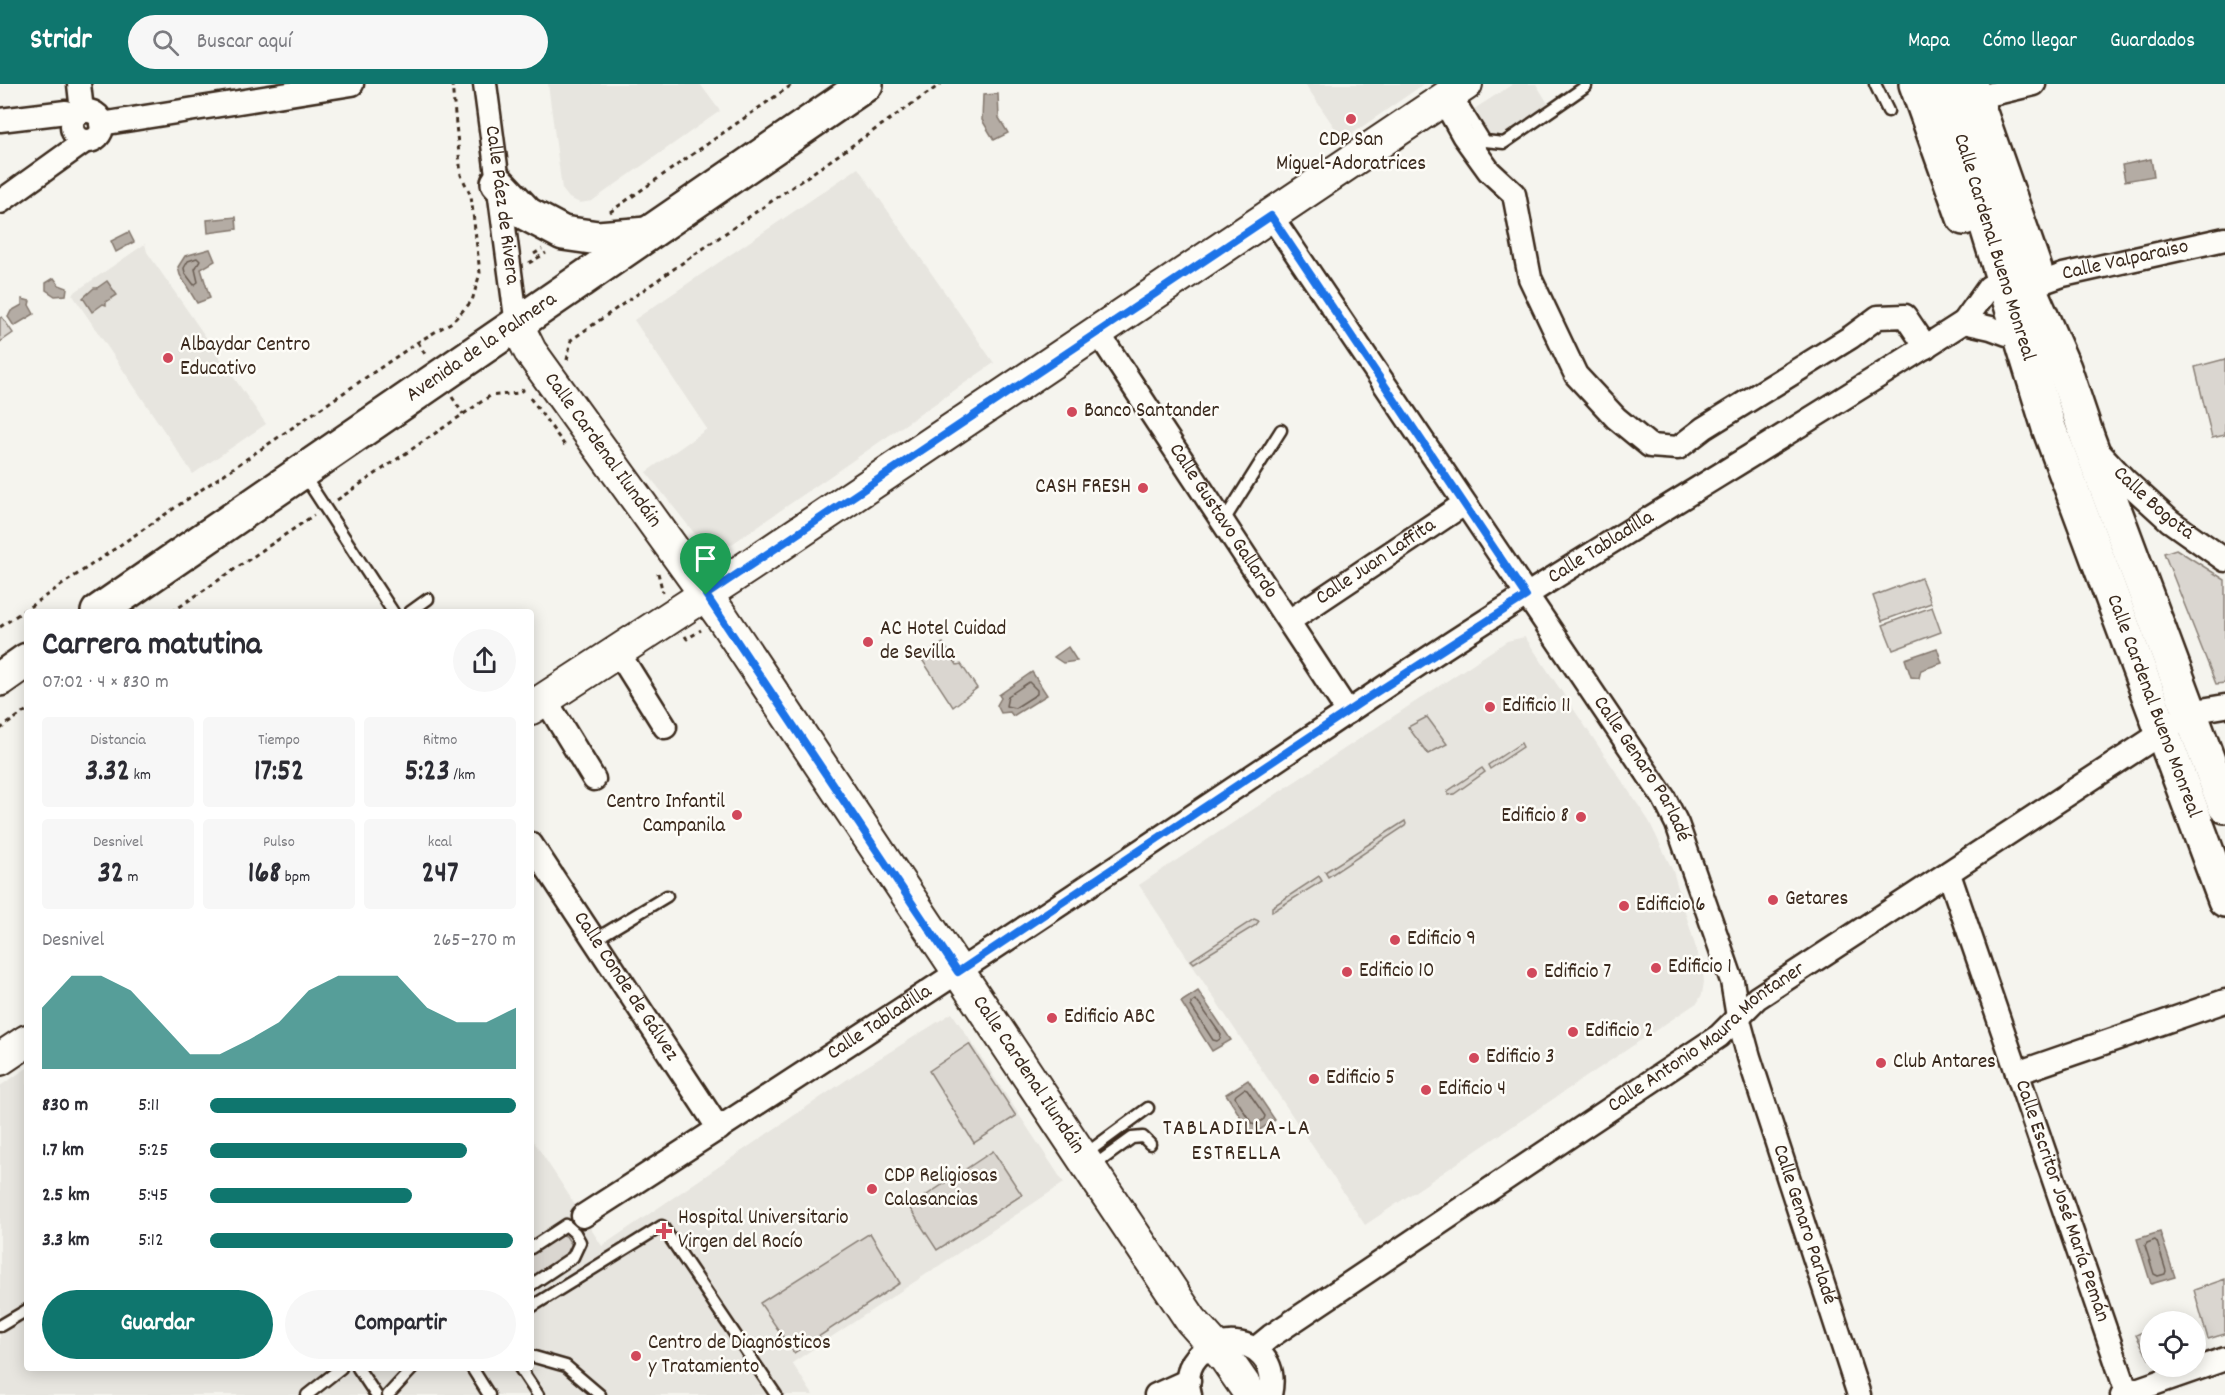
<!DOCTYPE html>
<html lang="es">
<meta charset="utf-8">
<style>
body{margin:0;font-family:Dekko,sans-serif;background:#f7f7f7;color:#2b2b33;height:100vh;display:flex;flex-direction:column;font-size:22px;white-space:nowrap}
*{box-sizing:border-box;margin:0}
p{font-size:20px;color:#7c7c81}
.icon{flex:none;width:33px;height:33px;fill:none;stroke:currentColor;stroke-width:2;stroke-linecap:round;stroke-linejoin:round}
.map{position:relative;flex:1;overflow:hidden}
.panel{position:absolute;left:24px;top:525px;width:510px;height:762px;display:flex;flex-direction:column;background:#fff;border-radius:6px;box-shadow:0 3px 15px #0003}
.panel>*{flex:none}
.buttons{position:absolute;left:2140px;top:1227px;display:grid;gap:12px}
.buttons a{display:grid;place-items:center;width:66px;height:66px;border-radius:50%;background:#fff;box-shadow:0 3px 15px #0003;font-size:30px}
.pin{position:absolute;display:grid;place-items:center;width:51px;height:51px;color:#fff;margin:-62px -26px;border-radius:50% 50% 50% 0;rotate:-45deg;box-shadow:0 0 6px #0007}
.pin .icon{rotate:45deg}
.round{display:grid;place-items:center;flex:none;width:63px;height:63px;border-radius:32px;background:#f7f7f7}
.summary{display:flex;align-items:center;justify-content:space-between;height:102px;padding:0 18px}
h1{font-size:33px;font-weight:700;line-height:45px}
.figures{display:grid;grid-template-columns:repeat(3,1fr);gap:9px;height:102px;padding:6px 18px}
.figures div{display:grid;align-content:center;border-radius:6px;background:#f7f7f7;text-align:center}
.figures b{font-size:30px;font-weight:700}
.figures small{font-size:16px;font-weight:400}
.figures p{font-size:16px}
.chart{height:168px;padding:12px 18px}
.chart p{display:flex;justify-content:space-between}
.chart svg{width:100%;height:108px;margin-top:6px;fill:#0f766e;opacity:.7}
.action{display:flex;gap:12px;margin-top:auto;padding:12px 18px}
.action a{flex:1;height:69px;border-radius:36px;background:#0f766e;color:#fff;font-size:24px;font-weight:700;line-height:69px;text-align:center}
.action a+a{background:#f7f7f7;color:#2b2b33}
ul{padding:0 18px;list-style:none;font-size:20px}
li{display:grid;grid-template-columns:96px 72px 1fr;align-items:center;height:45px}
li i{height:15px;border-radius:8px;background:#0f766e}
header{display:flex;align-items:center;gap:36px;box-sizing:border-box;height:84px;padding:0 30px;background:#0f766e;color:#fff}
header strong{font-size:28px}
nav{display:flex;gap:33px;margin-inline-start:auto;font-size:21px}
.search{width:420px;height:54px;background:#f7f7f7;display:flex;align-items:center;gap:15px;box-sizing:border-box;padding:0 21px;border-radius:33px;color:#7c7c81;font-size:22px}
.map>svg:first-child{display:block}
.built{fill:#e7e5df}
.green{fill:#dad6d0;stroke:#8a8077;stroke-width:1.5}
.water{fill:#b4aca4;stroke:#84786e;stroke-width:1.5}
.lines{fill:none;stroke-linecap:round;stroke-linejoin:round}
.shore{stroke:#6b5e54;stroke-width:1.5}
.lane-casing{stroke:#3b2a1e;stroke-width:15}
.street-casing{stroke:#3b2a1e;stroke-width:27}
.secondary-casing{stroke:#3b2a1e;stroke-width:36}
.primary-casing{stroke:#3b2a1e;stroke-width:38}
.path{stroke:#3b2a1e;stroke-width:3;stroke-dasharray:4.5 4.5;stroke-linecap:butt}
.lane{stroke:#fdfcf7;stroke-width:10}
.street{stroke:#fdfcf7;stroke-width:22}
.secondary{stroke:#fdfcf7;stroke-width:32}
.primary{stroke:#fdfcf7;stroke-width:33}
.route-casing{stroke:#fff;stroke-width:12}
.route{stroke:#1a73e8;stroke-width:8}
.poi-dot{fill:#d1495b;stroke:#fdfcf7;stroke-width:2}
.labels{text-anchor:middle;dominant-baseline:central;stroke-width:5;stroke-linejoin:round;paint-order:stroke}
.poi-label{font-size:21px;fill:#3b2a1e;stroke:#fdfcf7;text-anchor:start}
.street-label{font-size:21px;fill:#3b2a1e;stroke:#fdfcf7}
.neighbourhood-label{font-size:22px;letter-spacing:1.5px;fill:#3b2a1e;stroke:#fdfcf7}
</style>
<header>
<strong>Stridr</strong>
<div class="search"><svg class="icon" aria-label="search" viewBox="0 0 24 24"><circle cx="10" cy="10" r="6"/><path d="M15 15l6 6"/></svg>Buscar aquí</div>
<nav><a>Mapa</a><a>Cómo llegar</a><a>Guardados</a></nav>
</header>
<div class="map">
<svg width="2225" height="1311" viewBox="0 0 2225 1311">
<rect width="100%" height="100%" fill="#f5f4ee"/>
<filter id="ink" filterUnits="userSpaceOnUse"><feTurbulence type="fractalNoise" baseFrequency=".0167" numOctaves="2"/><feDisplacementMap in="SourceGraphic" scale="12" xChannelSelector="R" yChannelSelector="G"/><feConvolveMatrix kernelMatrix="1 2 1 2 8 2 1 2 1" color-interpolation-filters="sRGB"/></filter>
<g filter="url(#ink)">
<path class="built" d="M548,0H700L720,27L599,112L592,117L580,119L569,114L562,105Z
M1305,0H1424L1343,56Z
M1513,0H1536L1549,21L1502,53L1495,54L1488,52L1471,27Z
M858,84L994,279L713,473L646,388L707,345L634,236Z
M145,160L147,168L266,340L193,390L72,210Z
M1525,553L1649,737L1673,787L1703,888L1704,898L1702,910L1698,918L1365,1141L1139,801L1507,557Z
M952,929L1064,1099L792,1279L813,1311H0V1002L27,984V1284H531V1053L602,1162L861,986Z"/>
<path class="green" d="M2,233L13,249L0,258V234Z
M2225,275V351L2212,354L2195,283Z
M2176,465L2225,496V599L2216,600L2164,469Z
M1921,494L1931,519L1882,537L1873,512Z
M1932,523L1941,548L1893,566L1883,541Z
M943,559L957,581L961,580L977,604L953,623L921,574Z
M1427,633L1447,660L1428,670L1408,643Z
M1521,659L1523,663L1490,685L1488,681Z
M1482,684L1485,688L1454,710L1448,711V707Z
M1405,737L1406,740L1405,742L1328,793L1325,788Z
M1319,792L1322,797L1272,828V823Z
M1254,835L1259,837L1256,841L1194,879L1191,876Z
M969,960L1016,1032L974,1059L929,987Z
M993,1067L1022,1111L937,1166L909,1123Z
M870,1149L900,1199L794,1269L760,1219Z
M563,1151L566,1152L572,1161L568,1170L531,1194V1170Z
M2225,1195V1250L2208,1255L2194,1206Z
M2151,1244V1274L2149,1275L2136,1251Z"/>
<path class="water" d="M998,10L999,34L1008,49L994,56L982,36L983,11Z
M2151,75L2154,92L2125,97L2122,81Z
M236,133L237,145L208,149L207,136Z
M129,148L134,158L116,168L111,157Z
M210,165L215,177L201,185L210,214L197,219L180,191L178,183L185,172Z
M54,194L59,201L67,204L66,211L55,212L46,206V199Z
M107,197L117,211L106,218V221L103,220L92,228L83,214L94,204H97Z
M22,215L30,217L29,221L34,230L14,242L8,233L11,227L22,221Z
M1068,563L1077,577L1063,579L1054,573Z
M1937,564L1942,579L1921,586L1919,594L1911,593L1905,575Z
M1032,588L1047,611L1013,632L1010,628L1001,629L997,621L1001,614L999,611Z
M1198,907L1231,956L1212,967L1181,918Z
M1248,996L1275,1036L1252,1051L1226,1010Z
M2160,1148L2175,1193L2151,1200L2137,1155Z"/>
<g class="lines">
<path class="shore" d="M197,174L200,177L195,185L198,198L194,201L185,189L184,184L188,177Z
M1029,598L1037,606V610L1015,624L1006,622L1008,612Z
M1195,916L1198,918L1221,951L1220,955L1217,957L1213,956L1191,922V919Z
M1244,1005L1247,1006L1265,1032L1264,1035L1256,1041L1252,1040L1235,1013L1236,1011Z
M2155,1156L2157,1158L2166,1187L2165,1190L2158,1192L2154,1190L2145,1162L2147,1159Z"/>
<defs>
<path id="lane" d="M1875,0L1888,27
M1456,10L1485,57L1504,59L1586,2V0
M303,390L393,528
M1223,438L1281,346
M410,528L428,515
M594,856L667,812
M1084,1071L1148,1024
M1092,1083L1132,1054L1143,1053L1150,1060
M531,1164L566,1141L575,1149L580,1158L573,1173L531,1201
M531,1223L662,1142L776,1311
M0,1242L27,1226
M531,1272L566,1282L600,1311
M358,1284L376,1311
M472,1284L489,1311
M520,1284L538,1311
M307,1311L341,1284
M388,1311L413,1284"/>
<g id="street">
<path d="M79,0L82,27"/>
<path id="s1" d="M485,0L517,241"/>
<path d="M1975,14L2034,0"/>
<path d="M1443,15L1463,51L1489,87L1514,110L1530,194L1576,291L1616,334L1650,362L1678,364L1704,344L1851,253L1878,233L1905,232L1926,263"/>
<circle cx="87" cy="42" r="15"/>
<path d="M0,36L66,28L75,32"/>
<path d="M101,40L352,0"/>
<path d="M0,118L85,57"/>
<path id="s2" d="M1271,132L1664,714L1677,740L1732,897L1738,933L1749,973L1859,1311"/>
<path id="s3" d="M2029,203L2063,191L2225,155"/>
<path d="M1964,238L1991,244L2007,250"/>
<path id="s4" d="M1097,247L1348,628"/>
<path id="s5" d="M2097,366L2125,396L2170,437L2225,476"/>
<path id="s6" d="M1289,537L1464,420"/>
<path d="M618,568L665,643"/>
<path d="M545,615L594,695"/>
<path id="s7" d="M531,760L719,1045"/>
<path id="s8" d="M1949,790L2127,1309"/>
<path d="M2017,989L2225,917"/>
<path id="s9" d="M583,1132C848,962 1109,789 1370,613C1564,482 1767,365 1964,238L1989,203"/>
<path id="s10" d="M1255,1265L1271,1252L1719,952L1757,914L2163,648L2190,628L2225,622"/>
<path d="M1156,1311L1189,1296"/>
<path d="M1190,1311C1172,1244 1286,1239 1270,1311"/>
<path d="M2122,1311L2225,1275"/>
</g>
<g id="secondary">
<path id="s11" d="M517,241L530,267L722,533L1191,1236L1226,1275L1251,1311"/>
<path d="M531,624L749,482L1466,0"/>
<path d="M0,975L27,957"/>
</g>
<g id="primary">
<path d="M1916,0L1964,134"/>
<path id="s12" d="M1943,0L2049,344L2225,816"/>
<path d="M1970,0L2035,185"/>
<path d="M498,99L527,130L563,149L598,154L647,150"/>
<path d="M2012,165L2064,284L2088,355L2225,722"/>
<path id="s13" d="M98,528L866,0"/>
<path d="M0,595L27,576"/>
</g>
</defs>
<use href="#lane" class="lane-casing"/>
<use href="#street" class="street-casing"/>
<use href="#secondary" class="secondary-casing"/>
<use href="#primary" class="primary-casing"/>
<path class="path" d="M610,128L793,0
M534,170L542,165
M529,179L546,169
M418,258L426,272
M567,276L571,256L941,0
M452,313L463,330
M530,314L566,363
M337,416L490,312L518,309L527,303
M658,489L663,509
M172,528L314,431
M0,543L418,258L452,238L472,217L480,189L471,112L461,91L452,0
M685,552L687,555L701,546
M0,645L27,626"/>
<use href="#lane" class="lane"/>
<use href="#street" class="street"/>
<use href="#secondary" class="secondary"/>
<use href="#primary" class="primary"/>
</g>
</g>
<g class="lines" filter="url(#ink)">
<defs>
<path id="route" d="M1271,132L1526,512L1369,613L958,888L706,511Z"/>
</defs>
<use href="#route" class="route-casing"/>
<use href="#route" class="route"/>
</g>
<g class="poi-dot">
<circle cx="1351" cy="35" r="6"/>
<circle cx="168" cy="274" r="6"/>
<circle cx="1072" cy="328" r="6"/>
<circle cx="1143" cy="404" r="6"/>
<circle cx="868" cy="558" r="6"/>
<circle cx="1490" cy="623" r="6"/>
<circle cx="737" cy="731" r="6"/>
<circle cx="1581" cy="733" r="6"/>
<circle cx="1773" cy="816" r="6"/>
<circle cx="1624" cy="822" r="6"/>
<circle cx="1395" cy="856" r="6"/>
<circle cx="1656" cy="884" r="6"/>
<circle cx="1347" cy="888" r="6"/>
<circle cx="1532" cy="889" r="6"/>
<circle cx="1052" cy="934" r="6"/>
<circle cx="1573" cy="948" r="6"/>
<circle cx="1474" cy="974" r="6"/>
<circle cx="1881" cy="979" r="6"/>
<circle cx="1314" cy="995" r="6"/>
<circle cx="1426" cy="1006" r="6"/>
<circle cx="872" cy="1105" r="6"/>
<path d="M661 1138h6v6h6v6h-6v6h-6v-6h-6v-6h6z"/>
<circle cx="636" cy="1272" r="6"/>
</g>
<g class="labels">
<g class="poi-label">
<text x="1351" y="57" text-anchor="middle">CDP San<tspan x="1351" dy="24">Miguel-Adoratrices</tspan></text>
<text x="180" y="262">Albaydar Centro<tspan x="180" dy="24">Educativo</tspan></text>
<text x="1084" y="328">Banco Santander</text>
<text x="1131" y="404" text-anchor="end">CASH FRESH</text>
<text x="880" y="546">AC Hotel Cuidad<tspan x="880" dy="24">de Sevilla</tspan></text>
<text x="1502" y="623">Edificio 11</text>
<text x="725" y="719" text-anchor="end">Centro Infantil<tspan x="725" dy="24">Campanila</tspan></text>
<text x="1569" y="733" text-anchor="end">Edificio 8</text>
<text x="1785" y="816">Getares</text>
<text x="1636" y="822">Edificio 6</text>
<text x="1407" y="856">Edificio 9</text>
<text x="1668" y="884">Edificio 1</text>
<text x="1359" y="888">Edificio 10</text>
<text x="1544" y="889">Edificio 7</text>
<text x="1064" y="934">Edificio ABC</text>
<text x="1585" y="948">Edificio 2</text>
<text x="1486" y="974">Edificio 3</text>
<text x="1893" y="979">Club Antares</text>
<text x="1326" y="995">Edificio 5</text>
<text x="1438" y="1006">Edificio 4</text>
<text x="884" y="1093">CDP Religiosas<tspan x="884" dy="24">Calasancias</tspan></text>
<text x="678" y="1135">Hospital Universitario<tspan x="678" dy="24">Virgen del Rocío</tspan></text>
<text x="648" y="1260">Centro de Diagnósticos<tspan x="648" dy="24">y Tratamiento</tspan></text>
</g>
<g class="street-label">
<text stroke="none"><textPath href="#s1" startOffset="122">Calle Páez de Rivera</textPath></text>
<text stroke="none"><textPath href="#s12" startOffset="171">Calle Cardenal Bueno Monreal</textPath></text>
<text stroke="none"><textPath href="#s3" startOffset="100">Calle Valparaiso</textPath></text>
<text stroke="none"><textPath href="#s13" startOffset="466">Avenida de la Palmera</textPath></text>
<text stroke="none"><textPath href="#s11" startOffset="152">Calle Cardenal Ilundáin</textPath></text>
<text stroke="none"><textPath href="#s5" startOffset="78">Calle Bogotá</textPath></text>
<text stroke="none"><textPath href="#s4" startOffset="228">Calle Gustavo Gallardo</textPath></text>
<text stroke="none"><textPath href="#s9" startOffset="1218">Calle Tabladilla</textPath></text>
<text stroke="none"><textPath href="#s6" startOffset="105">Calle Juan Laffita</textPath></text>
<text stroke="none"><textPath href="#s12" startOffset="657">Calle Cardenal Bueno Monreal</textPath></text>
<text stroke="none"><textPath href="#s2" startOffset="666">Calle Genaro Parladé</textPath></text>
<text stroke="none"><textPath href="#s7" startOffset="171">Calle Conde de Gálvez</textPath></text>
<text stroke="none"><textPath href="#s9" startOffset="354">Calle Tabladilla</textPath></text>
<text stroke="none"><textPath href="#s10" startOffset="549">Calle Antonio Maura Montaner</textPath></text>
<text stroke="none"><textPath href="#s11" startOffset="908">Calle Cardenal Ilundáin</textPath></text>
<text stroke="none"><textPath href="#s8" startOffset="346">Calle Escritor José María Pemán</textPath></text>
<text stroke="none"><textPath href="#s2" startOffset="1152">Calle Genaro Parladé</textPath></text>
</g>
<g class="neighbourhood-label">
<text x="1237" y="1045">TABLADILLA-LA<tspan x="1237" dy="25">ESTRELLA</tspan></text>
</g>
</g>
</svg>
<div class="buttons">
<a><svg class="icon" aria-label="locate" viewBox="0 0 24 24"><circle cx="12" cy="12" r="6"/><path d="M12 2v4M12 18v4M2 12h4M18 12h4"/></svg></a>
</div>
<div class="pin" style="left:706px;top:511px;background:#1e9e55"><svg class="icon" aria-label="arrive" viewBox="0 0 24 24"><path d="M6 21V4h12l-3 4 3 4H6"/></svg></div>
<section class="panel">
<div class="summary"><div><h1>Carrera matutina</h1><p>07:02 · 4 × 830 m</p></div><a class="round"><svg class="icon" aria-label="share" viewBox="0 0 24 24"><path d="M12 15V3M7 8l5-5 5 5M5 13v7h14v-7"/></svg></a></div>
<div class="figures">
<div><p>Distancia</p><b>3.32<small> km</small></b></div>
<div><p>Tiempo</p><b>17:52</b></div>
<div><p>Ritmo</p><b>5:23<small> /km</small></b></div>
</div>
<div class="figures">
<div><p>Desnivel</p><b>32<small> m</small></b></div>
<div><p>Pulso</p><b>168<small> bpm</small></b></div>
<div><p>kcal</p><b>247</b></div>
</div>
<div class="chart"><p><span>Desnivel</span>265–270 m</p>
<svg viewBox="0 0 160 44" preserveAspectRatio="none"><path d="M0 44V19L10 6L20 6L30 12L40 25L50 38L60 38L70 32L80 25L90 12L100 6L110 6L120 6L130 19L140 25L150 25L160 19V44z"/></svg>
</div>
<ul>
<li><b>830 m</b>5:11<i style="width:100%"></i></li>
<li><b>1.7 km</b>5:25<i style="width:84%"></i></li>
<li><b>2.5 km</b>5:45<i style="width:66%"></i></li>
<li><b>3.3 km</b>5:12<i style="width:99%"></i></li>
</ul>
<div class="action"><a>Guardar</a><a>Compartir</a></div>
</section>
</div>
